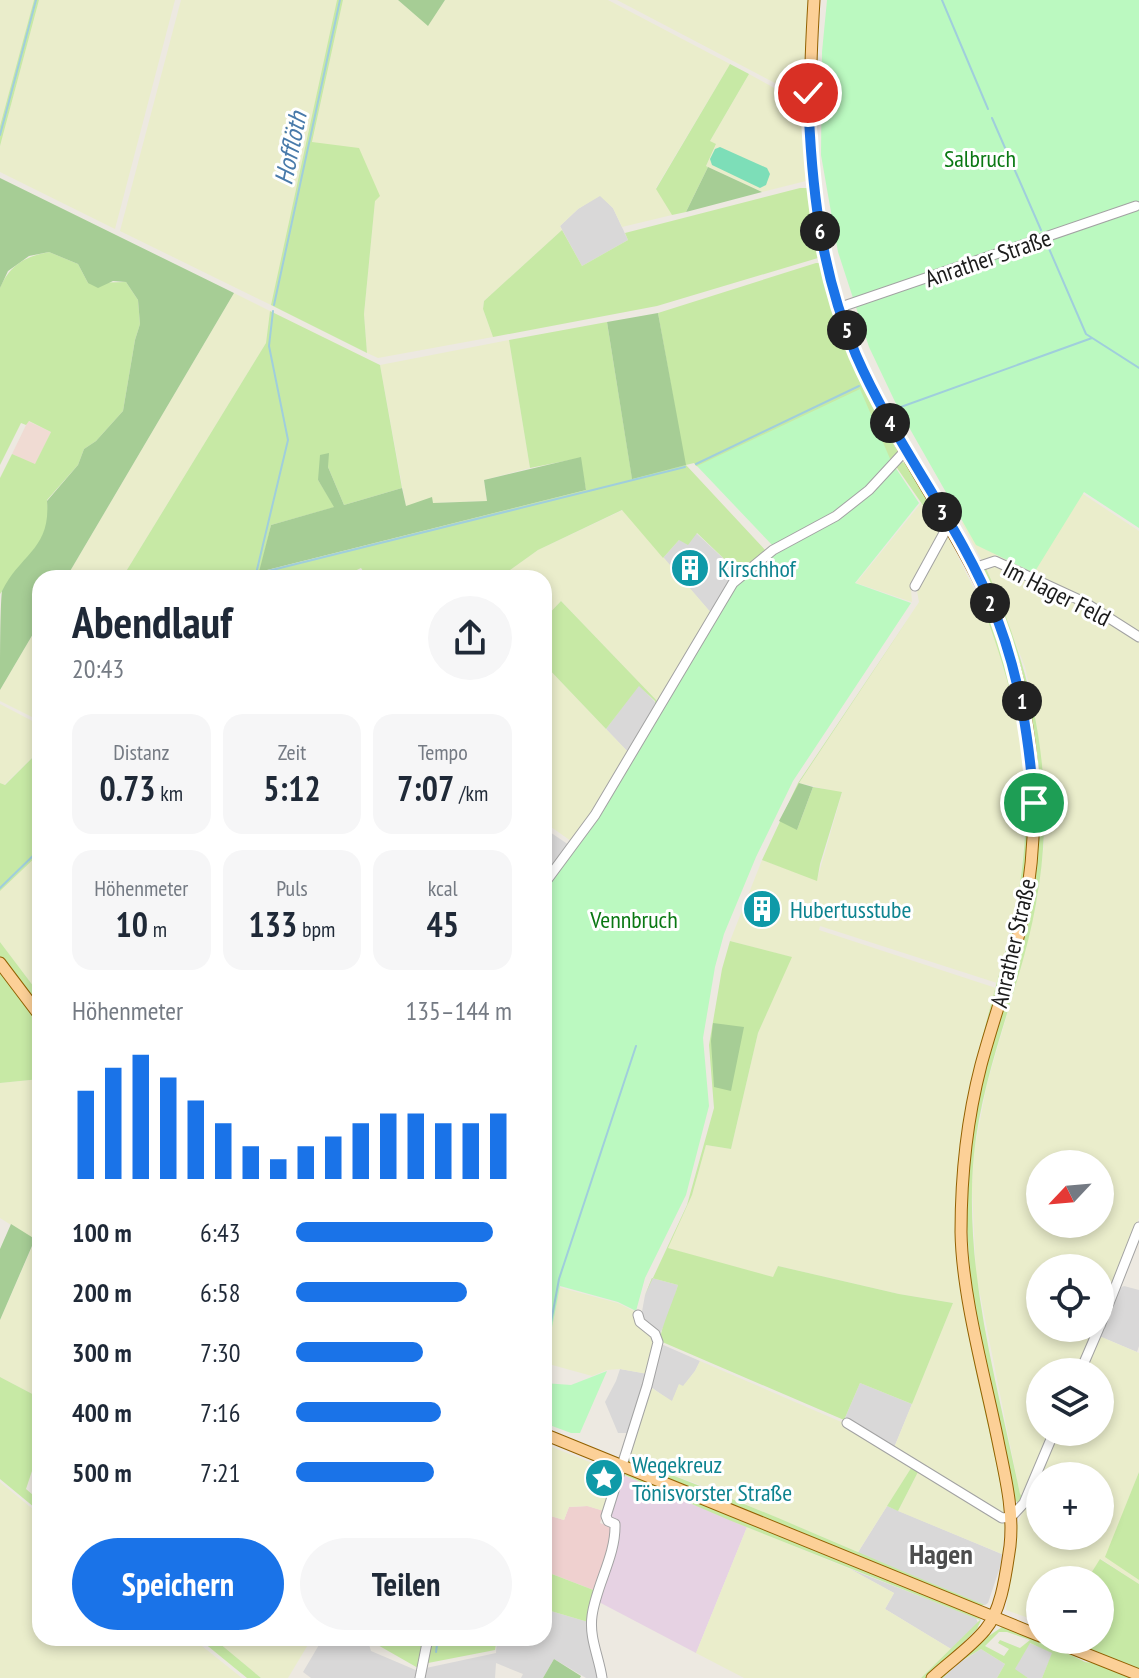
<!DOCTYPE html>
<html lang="de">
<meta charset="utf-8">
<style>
body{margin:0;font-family:"PT Sans Narrow",sans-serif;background:#f6f6f7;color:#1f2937;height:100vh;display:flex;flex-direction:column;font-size:30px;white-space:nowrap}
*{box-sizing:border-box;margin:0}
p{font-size:26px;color:#747a83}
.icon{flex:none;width:44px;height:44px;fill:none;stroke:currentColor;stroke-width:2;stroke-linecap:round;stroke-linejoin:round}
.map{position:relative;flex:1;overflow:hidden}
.sheet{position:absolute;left:32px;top:570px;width:520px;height:1076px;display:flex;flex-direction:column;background:#fff;border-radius:24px;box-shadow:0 4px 12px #0003}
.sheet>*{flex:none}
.needle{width:52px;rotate:244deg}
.fabs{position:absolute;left:1026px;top:1150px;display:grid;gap:16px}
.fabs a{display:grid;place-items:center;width:88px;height:88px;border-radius:50%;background:#fff;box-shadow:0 4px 12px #0003;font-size:40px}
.pin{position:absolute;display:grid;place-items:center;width:68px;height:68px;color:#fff;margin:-34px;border:4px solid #fff;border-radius:50%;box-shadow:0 2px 8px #0007}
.km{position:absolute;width:40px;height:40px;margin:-20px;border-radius:50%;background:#222;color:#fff;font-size:22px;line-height:40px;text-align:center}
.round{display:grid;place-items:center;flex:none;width:84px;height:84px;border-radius:42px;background:#f6f6f7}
.headline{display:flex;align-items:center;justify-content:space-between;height:136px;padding:0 40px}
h1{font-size:44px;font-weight:600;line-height:60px}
.stats{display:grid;grid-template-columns:repeat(3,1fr);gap:12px;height:136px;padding:8px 40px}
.stats div{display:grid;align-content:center;border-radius:20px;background:#f6f6f7;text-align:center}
.stats b{font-size:34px;font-weight:600}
.stats small{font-size:22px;font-weight:400}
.stats p{font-size:22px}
.chart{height:224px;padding:16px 40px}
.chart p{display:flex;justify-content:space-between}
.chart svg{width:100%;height:144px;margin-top:8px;stroke:#1a73e8;stroke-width:6}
.cta{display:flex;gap:16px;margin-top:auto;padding:16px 40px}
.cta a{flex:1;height:92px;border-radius:48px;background:#1a73e8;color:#fff;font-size:32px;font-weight:600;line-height:92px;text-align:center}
.cta a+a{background:#f6f6f7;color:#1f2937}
ul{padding:0 40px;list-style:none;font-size:26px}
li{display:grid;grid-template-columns:128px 96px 1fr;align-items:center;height:60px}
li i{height:20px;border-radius:10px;background:#1a73e8}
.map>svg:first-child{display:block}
.residential{fill:#d9d8d8}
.commercial{fill:#efd0cf}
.industrial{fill:#e6d2e3}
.military{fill:#f0dbd3}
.farmland{fill:#eaedcb;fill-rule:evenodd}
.grass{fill:#c7e9a5;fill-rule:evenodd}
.forest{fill:#a6cd95}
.park{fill:#bbf9c0}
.pitch{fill:#7ddeb8}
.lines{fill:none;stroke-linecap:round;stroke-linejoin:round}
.stream{stroke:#a0cedc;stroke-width:2}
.minor-casing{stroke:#a2a2a2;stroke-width:11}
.major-casing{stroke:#936100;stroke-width:13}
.minor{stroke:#fff;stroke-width:9}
.major{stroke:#fcd097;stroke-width:11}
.route-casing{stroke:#fff;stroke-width:16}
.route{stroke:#1a73e8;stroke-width:10}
.labels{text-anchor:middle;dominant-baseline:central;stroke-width:6;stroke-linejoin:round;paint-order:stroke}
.park-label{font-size:24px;fill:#0a7813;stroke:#fff}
.street-label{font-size:24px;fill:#1b1b1b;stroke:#fff}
.culture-label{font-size:24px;fill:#0d838f;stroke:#fff;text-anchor:start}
.water-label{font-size:26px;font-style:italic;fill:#487aaa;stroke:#fff}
.quarter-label{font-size:28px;font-weight:bold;fill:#4e4e4e;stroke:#fff}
</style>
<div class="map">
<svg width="1139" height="1678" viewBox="0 0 1139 1678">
<rect width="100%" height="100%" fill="#ede9e1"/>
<path class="residential" d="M600,195L613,208L628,240L582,266L560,226L578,209Z
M696,533L740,574L712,614L663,558L679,540Z
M639,685L655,702L656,708L629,753L606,729Z
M544,828L569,845L544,878Z
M652,1278L678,1285L670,1313L659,1336L641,1317L645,1295Z
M1124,1286L1139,1290V1346L1137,1352L1099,1336L1120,1288Z
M661,1344L700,1361L695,1371L683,1387L679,1385L672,1402L651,1387Z
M620,1369L648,1374L629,1433H618L605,1402L616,1381Z
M860,1383L912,1404L893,1450L844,1420Z
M887,1506L1004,1555L988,1603L985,1605L956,1594L857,1554Z
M850,1569L976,1618L978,1623L951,1649L885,1609L894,1593Z
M544,1609L588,1622L600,1678H586L554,1659L543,1678H521L523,1674L496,1663L495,1678H424L426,1668L496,1653L497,1638H544Z
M323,1638H367L371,1651L418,1671L416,1678H311L303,1672Z
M1029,1643L1053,1652L1042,1678H1028L1014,1670Z
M981,1649L1005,1664L997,1678H943L959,1663Z"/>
<path class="commercial" d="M588,1506L604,1511L600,1523L612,1527V1537L596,1591L544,1571V1514L564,1520L569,1507Z"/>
<path class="industrial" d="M621,1474L747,1527L696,1653L597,1601L617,1538L609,1516Z"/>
<path class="military" d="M28,421L51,432L35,465L12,454Z"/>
<path class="farmland" d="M0,0H34L0,126Z
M39,0H175L115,229L0,172V146Z
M181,0H337L271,305L120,231Z
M343,0H398L428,25L445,0H608L730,64L656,188L672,215L622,227L613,208L600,196L578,209L560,226L562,230L484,301L483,309L493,337L378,358L367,353L364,314L375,201L312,143Z
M617,0H809L803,91L796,94Z
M749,74L778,90L795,104L803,118L806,181L762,192L706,166L716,145L710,141Z
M234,293L270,311L266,343L122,578H66Z
M509,340L530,468L484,480L487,501L433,503L431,498L406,507L380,365Z
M1018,451L1139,531V632L1084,599L982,561L962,523Z
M921,503L940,530L911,589L912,602L856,583Z
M623,510L712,614L659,703L561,601L544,619V578H499L538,550Z
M948,537L982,605L999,648L1016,709L1026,769V825L1020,887L997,983L820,926L819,930L996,988L971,1080L956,1188L1005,1511L1000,1514L894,1448L953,1303L899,1294L778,1266L774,1278L667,1248L692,1195L706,1145L731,1149L758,1033L791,957L730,941L762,860L817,880L842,793L799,783L919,602L917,591L944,538Z
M992,564L1081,604L1139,640V1218L1100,1320V1268H1040V1328H1097L1078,1372H1040V1432H1052L1023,1497L1020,1494L976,1274L972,1188L974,1152L987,1084L1023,959L1037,900L1044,845L1043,773L1033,702L1025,667L985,566ZM1040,1164H1100V1224H1040Z
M40,622V712L34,718L0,701V690Z
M544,664L629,753L597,807L571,841L544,822Z
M0,704L40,725V750L4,785L0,783Z
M40,853V995L0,942V891Z
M40,1079V1398L0,1377V1320L35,1240L0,1218V1083Z
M558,1287L618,1303L636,1312L655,1342L648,1374L620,1369L607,1370L592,1376L545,1363Z
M1099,1336L1139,1353V1472L1106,1557L1139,1580V1584L1101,1559L1090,1575L1080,1571L1076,1580H1040V1620L1031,1619L1006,1610L1017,1525L1057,1432H1100V1372H1083ZM1040,1476H1100V1536H1040Z
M700,1361L846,1424L913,1465L858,1552L695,1483L627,1458L650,1387L672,1401L679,1384L683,1386L695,1371Z
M544,1444L600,1466L594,1482L611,1488L604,1511L587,1506L569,1507L564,1520L544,1514Z
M919,1470L1005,1523L1002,1554L898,1511Z
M0,1482L40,1515V1638H192L242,1678H0Z
M747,1527L850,1569L894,1593L885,1609L951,1649L921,1678H744L696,1653Z
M213,1638H312L288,1678H261Z"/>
<path class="grass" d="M34,0H39L0,146V126Z
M337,0H343L312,142L359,148L380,196L375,201L364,314L367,353L271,305Z
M730,64L749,74L710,141L716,144L706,166L708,167L686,212L672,215L656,189Z
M800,188H808L820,255L818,258L657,306L493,337L483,309L484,301L562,230L582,266L628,240L625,233Z
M49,252L78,264L88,283L126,282L138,300L140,324L135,340L123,411L96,441L84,449L78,465L47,500L49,520L40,542L0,594V478L12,454L35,464L51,432L29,421L26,425L21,423L0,465V288C10,265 24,257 49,252Z
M816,263H822L899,448L898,453L868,488L696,466L694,463L686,465L767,552L740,574L697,533L688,545L679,540L663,558L622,510L538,550L499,578H368L361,568L340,578H122L266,343L270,311L380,365L402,488L344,505L328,467L318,480L335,507L271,525L260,572L586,490L580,458L530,468L509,340L607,322L632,478L685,465L658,313Z
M901,462L906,463L942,522L940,530L895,465Z
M985,566C1045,700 1063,817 1023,960C1005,1024 981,1087 974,1154C963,1269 997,1382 1020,1494L1023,1497L1018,1503L1014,1499L971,1288L965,1194L974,1111L1027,910L1033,740L981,574Z
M561,601L659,703L656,708L655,701L639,686L606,729L544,664V619Z
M982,605L989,608L1012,674L1025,740L1030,834L1020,909L974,1080L959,1220L1008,1505L1005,1511C991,1423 962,1336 957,1246C949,1133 987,1026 1014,917C1038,801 1024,715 982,605Z
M908,619L799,783L797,830L813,787L842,792L820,864L817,881L762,860L798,783Z
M40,750V853L0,891V783L5,785Z
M730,941L792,957L758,1033L731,1149L706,1145L692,1195L668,1248L773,1277L778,1266L899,1294L953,1303L912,1404L860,1383L844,1420L660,1341C660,1330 674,1299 678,1285L652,1278L645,1295L687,1205L714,1108L709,1045L722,969Z
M0,942L40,995V1010L0,957Z
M0,968L40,1021V1079L0,1083Z
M0,1377L40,1398V1447L26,1489L40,1501V1512L0,1479Z
M627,1458C750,1503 865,1557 985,1605H977L627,1464Z
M913,1465L919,1470L898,1511L887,1506Z
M623,1472L974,1614L981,1620L977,1629L927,1678H921L980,1620L729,1520L622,1474Z
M1139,1472V1580L1105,1557Z
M1100,1559L1139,1584V1670L1087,1650L1070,1640H1100V1580H1076L1080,1570L1090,1575Z
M544,1571L596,1591L588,1622L544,1609Z
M1002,1627L1049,1644L1085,1662L1099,1664L1139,1678H1042L1052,1653L1030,1643L1015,1669L1028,1678H997L1005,1664L981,1649L958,1663L943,1678H935L962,1654ZM999,1632H1007L1030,1640L1020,1648L1000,1640L998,1643L1009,1649L1004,1656L985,1646Z
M198,1638H213L261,1678H247Z
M367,1638H423L418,1668L376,1644H371Z
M431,1638H497L495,1650L428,1663Z"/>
<path class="forest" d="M398,0H445L428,26Z
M708,167L762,192L686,212Z
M0,178L234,293L66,578H40V622L0,690C0,670 0,605 2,591C20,554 51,549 47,501L78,465L84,449L96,441L123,411L135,340L140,324L138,300L126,282L113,281L98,288L88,283L78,264L49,252L29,256L8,271L0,288Z
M658,313L686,465L632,479L607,322Z
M329,453L328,467L344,505L402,488L406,506L432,497L433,503L487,501L484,480L581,457L586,490L259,572L271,525L334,507L318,480L320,455Z
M799,783L813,787L797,830L779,821Z
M713,1023L744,1027L731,1091L714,1087L711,1041Z
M11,1224L35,1239L0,1320V1249Z
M554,1659L581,1676L580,1678H543Z"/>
<path class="park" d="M827,0H1139V528L1084,492L1034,573L976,545L898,408L869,347L838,252L821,155L822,52Z
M860,389L891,461L919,503L855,583L911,603L793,781L756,857L724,934L715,967L703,1038L709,1106L686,1195L645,1278L636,1311L618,1302L560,1286L544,1369V889L576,846L733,588L773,546L697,466Z
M607,1371L580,1433H571L544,1423V1383L571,1385Z"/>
<path class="pitch" d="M720,147L767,168L770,174L766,185L760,188L712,165L710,159L715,149Z"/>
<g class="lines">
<path class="stream" d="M942,0L988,109
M992,118L1041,230
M0,135L36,0
M1047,244L1086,334L1139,368
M274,305L340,0
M898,408L1092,338
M696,464L859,386
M256,574L685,467
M255,578L288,440L269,346L273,311
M0,888L40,849
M544,1360L559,1279L636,1046
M436,1652L438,1638"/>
<defs>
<path id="minor" d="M838,308L1136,206
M974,568L995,561L1084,602L1139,637
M915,586L949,524
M544,884L595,815L733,583L773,550L836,516L869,490L905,451
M1100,1326L1139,1227
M1080,1372L1099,1328
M847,1423L1002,1518L1011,1517L1024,1503L1054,1432
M420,1678L428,1638
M602,1678C599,1657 589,1638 592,1616C596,1585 616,1556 615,1524L608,1521L606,1516L647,1386L658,1342L655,1334L640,1322L638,1315"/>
<path id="major" d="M814,0C805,148 808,261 876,397C923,492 992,577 1018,682C1036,756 1039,836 1024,911C1014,963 995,1013 981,1065C967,1119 961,1175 961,1232C962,1296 985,1377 998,1441C1005,1476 1014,1510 1010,1546C1006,1572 1002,1610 985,1630C970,1648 949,1662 932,1678
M0,963L40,1016
M544,1434L1040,1636
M1051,1640L1139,1675"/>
</defs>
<use href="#minor" class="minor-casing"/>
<use href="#major" class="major-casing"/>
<use href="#minor" class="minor"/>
<use href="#major" class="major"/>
</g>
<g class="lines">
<defs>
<path id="route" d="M808,93C811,184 820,271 856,355C896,447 961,525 997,618C1020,679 1029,739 1034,803"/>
</defs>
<use href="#route" class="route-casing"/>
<use href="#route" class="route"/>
</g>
<defs>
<symbol id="building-disc" viewBox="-11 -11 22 22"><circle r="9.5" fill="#0f9aa8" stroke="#fff"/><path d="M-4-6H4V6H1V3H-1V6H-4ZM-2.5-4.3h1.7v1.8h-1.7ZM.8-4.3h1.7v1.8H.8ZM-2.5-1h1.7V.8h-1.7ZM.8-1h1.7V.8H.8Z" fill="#fff"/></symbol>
<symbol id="sight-disc" viewBox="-11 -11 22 22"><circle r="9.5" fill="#0f9aa8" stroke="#fff"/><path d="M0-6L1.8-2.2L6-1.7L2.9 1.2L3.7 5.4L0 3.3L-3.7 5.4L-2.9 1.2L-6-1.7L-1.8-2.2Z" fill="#fff"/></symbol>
</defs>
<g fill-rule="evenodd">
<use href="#building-disc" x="668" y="546" width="44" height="44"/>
<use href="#building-disc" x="740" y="887" width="44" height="44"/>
<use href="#sight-disc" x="582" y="1456" width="44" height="44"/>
</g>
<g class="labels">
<g class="park-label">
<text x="980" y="158">Salbruch</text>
<text x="634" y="919">Vennbruch</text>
</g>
<g class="street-label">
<text transform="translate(988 258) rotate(-19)">Anrather Straße</text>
<text transform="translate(1057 593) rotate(27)">Im Hager Feld</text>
<text transform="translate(1013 943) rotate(-77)">Anrather Straße</text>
</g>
<g class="culture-label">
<text x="718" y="568">Kirschhof</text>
<text x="790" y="909">Hubertusstube</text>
<text x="632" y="1464">Wegekreuz<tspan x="632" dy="28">Tönisvorster Straße</tspan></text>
</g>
<g class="water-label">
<text transform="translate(290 148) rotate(-78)">Hofflöth</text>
</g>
<g class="quarter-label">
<text x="941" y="1553">Hagen</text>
</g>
</g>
</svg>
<div class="fabs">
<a><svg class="needle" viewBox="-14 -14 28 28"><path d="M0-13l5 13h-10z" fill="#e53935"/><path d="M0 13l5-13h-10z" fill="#747a83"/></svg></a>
<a><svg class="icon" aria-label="locate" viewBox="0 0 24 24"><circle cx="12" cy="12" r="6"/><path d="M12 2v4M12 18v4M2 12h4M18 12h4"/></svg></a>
<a><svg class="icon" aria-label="layers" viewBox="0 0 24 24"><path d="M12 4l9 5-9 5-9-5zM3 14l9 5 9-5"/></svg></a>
<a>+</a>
<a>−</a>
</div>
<div class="pin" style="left:1034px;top:803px;background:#1e9e55"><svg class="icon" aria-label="arrive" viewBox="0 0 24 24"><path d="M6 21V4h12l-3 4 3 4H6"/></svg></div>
<div class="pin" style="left:808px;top:93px;background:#d93025"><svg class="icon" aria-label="check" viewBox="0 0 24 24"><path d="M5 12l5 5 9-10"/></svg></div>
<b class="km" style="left:1022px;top:701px">1</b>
<b class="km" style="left:990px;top:603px">2</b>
<b class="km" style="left:942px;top:512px">3</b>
<b class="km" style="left:890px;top:423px">4</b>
<b class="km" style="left:847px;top:330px">5</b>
<b class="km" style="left:820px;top:231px">6</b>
<section class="sheet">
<div class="headline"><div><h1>Abendlauf</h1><p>20:43</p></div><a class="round"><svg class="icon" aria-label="share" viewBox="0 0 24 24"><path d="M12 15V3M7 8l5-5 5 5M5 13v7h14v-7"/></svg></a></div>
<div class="stats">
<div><p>Distanz</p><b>0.73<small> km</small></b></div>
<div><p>Zeit</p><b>5:12</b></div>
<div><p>Tempo</p><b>7:07<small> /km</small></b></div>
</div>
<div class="stats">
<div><p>Höhenmeter</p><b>10<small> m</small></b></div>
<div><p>Puls</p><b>133<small> bpm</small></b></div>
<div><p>kcal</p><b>45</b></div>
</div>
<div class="chart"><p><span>Höhenmeter</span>135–144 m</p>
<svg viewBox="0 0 160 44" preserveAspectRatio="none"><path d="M5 44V17M15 44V10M25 44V6M35 44V13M45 44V20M55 44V27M65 44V34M75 44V38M85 44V34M95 44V31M105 44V27M115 44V24M125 44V24M135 44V27M145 44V27M155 44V24"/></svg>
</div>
<ul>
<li><b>100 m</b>6:43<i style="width:91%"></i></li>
<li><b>200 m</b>6:58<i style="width:79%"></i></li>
<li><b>300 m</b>7:30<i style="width:59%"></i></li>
<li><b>400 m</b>7:16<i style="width:67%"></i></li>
<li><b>500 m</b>7:21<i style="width:64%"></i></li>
</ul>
<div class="cta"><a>Speichern</a><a>Teilen</a></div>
</section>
</div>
